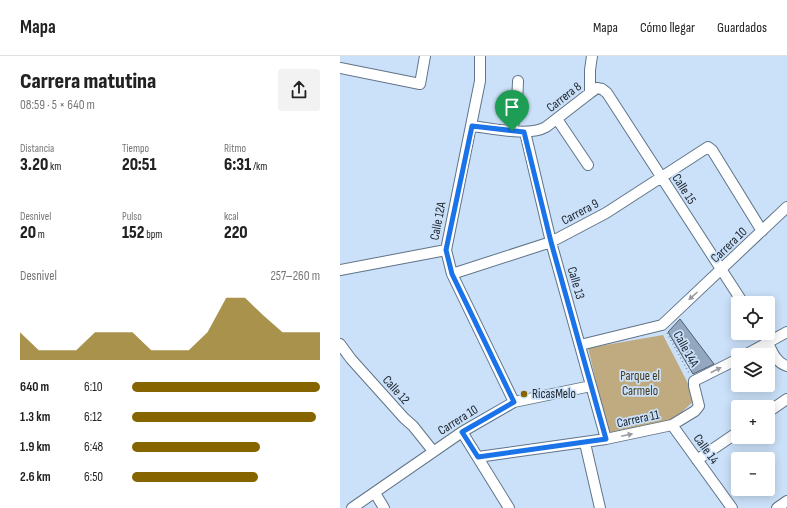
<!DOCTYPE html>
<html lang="es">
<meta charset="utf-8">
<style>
body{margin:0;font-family:"Sofia Sans Condensed",sans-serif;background:#f2f2f2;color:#222;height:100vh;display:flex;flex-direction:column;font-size:15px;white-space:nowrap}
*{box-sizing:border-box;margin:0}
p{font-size:13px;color:#767676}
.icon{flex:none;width:22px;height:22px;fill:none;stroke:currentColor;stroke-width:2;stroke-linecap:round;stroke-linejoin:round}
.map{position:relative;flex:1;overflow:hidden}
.panel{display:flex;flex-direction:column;background:#fff;width:340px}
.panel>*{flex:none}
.fabs{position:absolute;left:391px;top:240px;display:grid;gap:8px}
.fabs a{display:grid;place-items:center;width:44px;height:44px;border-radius:4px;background:#fff;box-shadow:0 2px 10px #0003;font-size:20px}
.pin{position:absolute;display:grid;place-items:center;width:34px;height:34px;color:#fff;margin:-41px -17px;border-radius:50% 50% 50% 0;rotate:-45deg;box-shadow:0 0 4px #0007}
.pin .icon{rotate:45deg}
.round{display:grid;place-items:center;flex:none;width:42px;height:42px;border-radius:4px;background:#f2f2f2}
.headline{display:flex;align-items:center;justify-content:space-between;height:68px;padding:0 20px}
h1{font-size:22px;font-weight:800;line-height:30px}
.figures{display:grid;grid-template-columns:repeat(3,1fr);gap:6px;height:68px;padding:4px 20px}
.figures div{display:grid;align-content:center}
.figures b{font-size:17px;font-weight:800}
.figures small{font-size:11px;font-weight:400}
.figures p{font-size:11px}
.chart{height:112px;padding:8px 20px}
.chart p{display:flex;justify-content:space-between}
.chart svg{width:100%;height:72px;margin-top:4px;fill:#866500;opacity:.7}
ul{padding:0 20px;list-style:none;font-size:13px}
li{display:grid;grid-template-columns:64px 48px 1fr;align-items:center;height:30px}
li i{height:10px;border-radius:5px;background:#866500}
header{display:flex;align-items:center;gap:24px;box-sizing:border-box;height:56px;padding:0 20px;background:#fff;border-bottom:1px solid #e0e0e0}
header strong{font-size:19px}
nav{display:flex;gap:22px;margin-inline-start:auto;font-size:14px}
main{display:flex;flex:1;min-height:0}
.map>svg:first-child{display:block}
.green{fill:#bfab7f}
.building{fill:#93a8bf;stroke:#4c5f73}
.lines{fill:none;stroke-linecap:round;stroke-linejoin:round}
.minor-casing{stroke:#607489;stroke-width:12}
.path{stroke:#788798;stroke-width:1.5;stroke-dasharray:1 3;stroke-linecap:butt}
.minor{stroke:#fff;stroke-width:10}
.oneway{fill:#999ca0}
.route-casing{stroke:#fff;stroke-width:8}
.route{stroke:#1a73e8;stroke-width:5}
.poi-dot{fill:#866500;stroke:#cbe1f9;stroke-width:1.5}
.labels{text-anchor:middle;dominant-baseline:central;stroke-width:3.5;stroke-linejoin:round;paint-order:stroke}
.street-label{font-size:13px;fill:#1c242d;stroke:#cbe1f9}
.park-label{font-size:13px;fill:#453718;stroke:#cbe1f9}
.poi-label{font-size:13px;fill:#1c242d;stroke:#cbe1f9;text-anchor:start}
</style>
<header>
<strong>Mapa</strong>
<nav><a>Mapa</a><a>Cómo llegar</a><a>Guardados</a></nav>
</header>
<main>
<section class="panel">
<div class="headline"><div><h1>Carrera matutina</h1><p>08:59 · 5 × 640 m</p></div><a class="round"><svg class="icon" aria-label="share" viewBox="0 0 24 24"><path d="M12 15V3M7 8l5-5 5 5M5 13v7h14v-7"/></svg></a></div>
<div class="figures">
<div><p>Distancia</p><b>3.20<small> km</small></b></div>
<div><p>Tiempo</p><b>20:51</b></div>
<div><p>Ritmo</p><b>6:31<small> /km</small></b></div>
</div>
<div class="figures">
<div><p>Desnivel</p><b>20<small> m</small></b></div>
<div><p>Pulso</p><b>152<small> bpm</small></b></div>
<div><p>kcal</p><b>220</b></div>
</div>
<div class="chart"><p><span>Desnivel</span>257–260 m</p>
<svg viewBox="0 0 160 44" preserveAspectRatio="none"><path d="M0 44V27L10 38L20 38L30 38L40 27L50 27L60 27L70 38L80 38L90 38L100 27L110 6L120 6L130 17L140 27L150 27L160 27V44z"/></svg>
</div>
<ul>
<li><b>640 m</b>6:10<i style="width:100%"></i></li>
<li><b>1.3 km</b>6:12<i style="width:98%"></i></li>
<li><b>1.9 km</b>6:48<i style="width:68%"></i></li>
<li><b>2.6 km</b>6:50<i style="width:67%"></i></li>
</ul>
</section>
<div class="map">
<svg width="447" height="452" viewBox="0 0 447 452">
<rect width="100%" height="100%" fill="#cbe1f9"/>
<path class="green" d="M323,279L356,343L332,365L269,380L248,292Z"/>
<path class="building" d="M340,263L374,308L353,318L328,276Z"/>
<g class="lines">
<defs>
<path id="minor" d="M140,0V25L106,194L112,218L174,346
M0,12L80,28L85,0
M250,37V14L252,0
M217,63L248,109
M131,70C152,72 188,81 206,71L250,37L257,32L262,33L267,37L403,247
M172,75L177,50L178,25
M185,76L211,186L266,383
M0,214L106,194
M112,218L211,186L266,157L368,91L372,94L422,175
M423,277C430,288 433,306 447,310
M0,288L11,303L64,362L73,370L93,395
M240,289L322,269L447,151
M405,299L447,276
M428,356L447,343
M332,369L392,452
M122,376L169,452
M245,387L260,452
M138,401L266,383L332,369L355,355L359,350L354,330V325L398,303
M357,404L398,376
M35,437L44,452
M12,452L122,376L174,346L251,330
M437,452L447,445"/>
</defs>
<use href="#minor" class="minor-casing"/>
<path class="path" d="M327,277L349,317"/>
<use href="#minor" class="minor"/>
</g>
<defs><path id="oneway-solid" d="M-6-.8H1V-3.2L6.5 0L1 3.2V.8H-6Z"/></defs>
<g class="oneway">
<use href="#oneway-solid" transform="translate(353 240) rotate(138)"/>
<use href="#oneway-solid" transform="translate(376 314) rotate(-27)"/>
<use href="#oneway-solid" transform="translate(287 379) rotate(-12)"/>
</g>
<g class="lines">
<defs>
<path id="route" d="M132,70L184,76L211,186L266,383L138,401L122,376L174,346L112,218L106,194Z"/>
</defs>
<use href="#route" class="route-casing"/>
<use href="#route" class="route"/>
</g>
<circle class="poi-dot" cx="184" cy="338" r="4"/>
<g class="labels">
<g class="street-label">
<text transform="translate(224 41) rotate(-38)">Carrera 8</text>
<text transform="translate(344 133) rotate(57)">Calle 15</text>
<text transform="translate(240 156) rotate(-28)">Carrera 9</text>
<text transform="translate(98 165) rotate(-79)">Calle 12A</text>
<text transform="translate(389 189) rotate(-44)">Carrera 10</text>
<text transform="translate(236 227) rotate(74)">Calle 13</text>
<text transform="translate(346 293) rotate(61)">Calle 14A</text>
<text transform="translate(56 334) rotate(48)">Calle 12</text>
<text transform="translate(298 363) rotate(-12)">Carrera 11</text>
<text transform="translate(118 364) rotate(-32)">Carrera 10</text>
<text transform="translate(366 393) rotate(54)">Calle 14</text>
</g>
<g class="park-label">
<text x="300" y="320">Parque el<tspan x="300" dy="15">Carmelo</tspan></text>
</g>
<g class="poi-label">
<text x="192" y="338">RicasMelo</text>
</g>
</g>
</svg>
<div class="fabs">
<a><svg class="icon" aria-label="locate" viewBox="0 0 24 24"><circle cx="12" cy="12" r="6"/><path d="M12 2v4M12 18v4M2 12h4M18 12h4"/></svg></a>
<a><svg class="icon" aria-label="layers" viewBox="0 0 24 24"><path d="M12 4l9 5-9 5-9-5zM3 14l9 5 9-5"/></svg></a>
<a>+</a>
<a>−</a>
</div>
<div class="pin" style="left:172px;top:75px;background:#1e9e55"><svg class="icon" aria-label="arrive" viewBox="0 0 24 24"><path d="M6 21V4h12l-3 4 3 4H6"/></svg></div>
</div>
</main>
